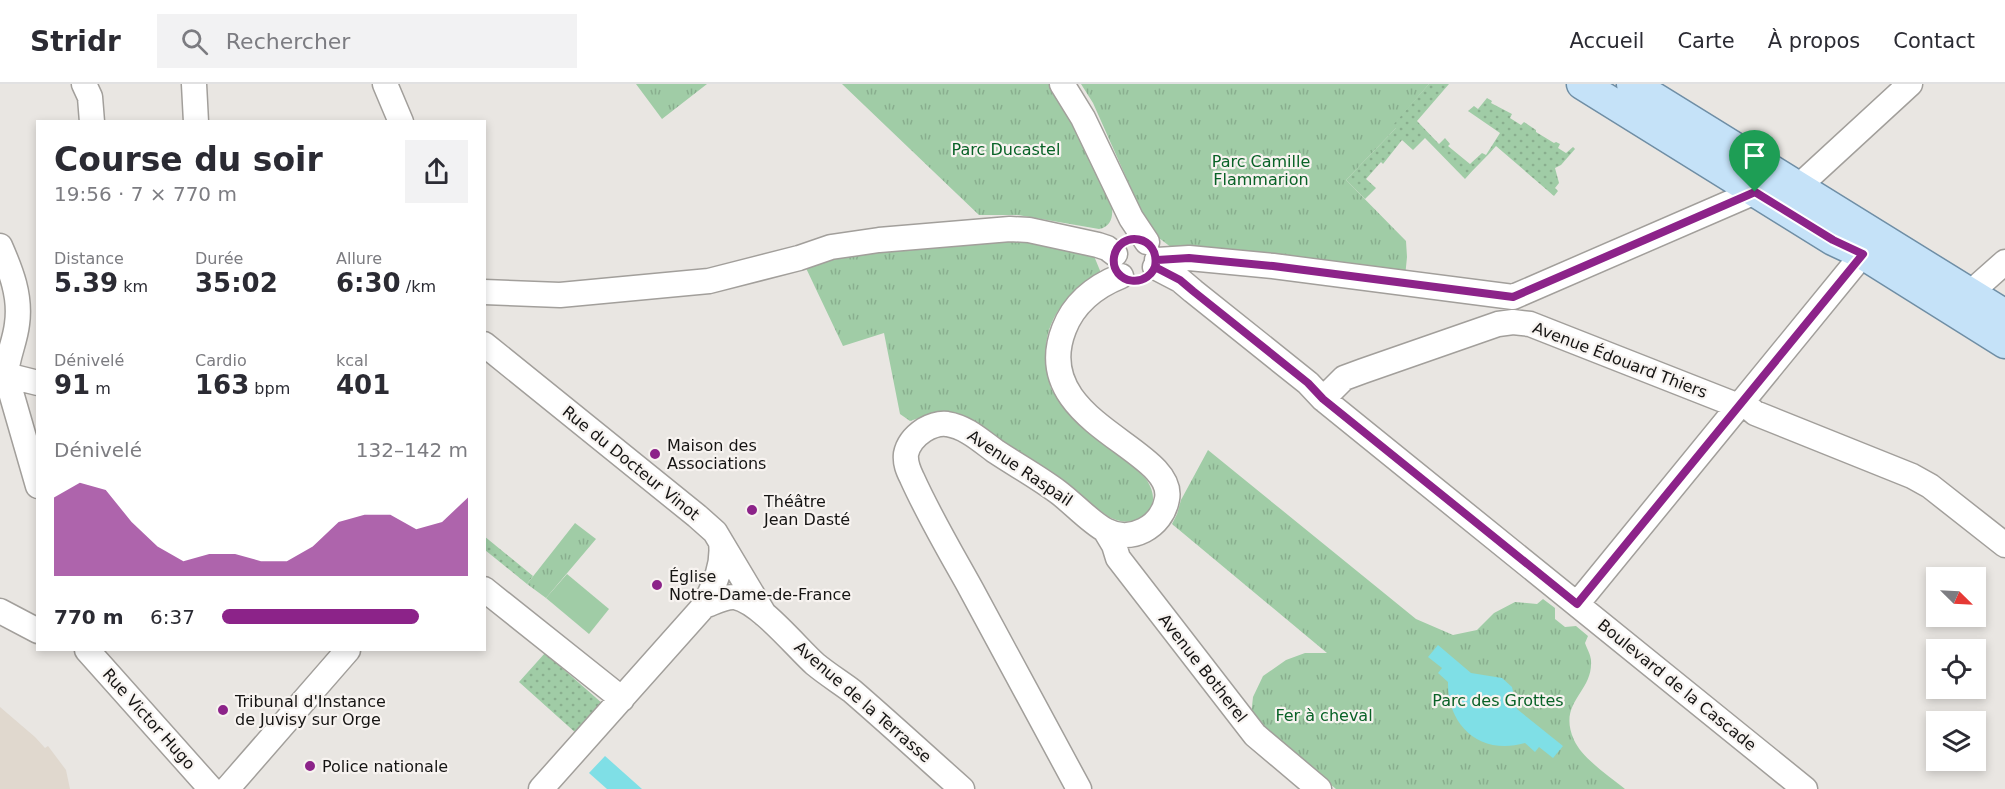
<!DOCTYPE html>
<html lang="fr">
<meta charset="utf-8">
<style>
body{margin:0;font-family:"DejaVu Sans",sans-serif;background:#f2f2f3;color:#2b2b33;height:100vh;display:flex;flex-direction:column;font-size:22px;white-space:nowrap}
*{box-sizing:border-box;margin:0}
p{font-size:20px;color:#7c7c81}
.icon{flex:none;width:33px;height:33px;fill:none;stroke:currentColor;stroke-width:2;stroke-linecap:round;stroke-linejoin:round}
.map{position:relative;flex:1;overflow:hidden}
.drawer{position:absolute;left:36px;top:36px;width:450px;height:531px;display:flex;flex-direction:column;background:#fff;border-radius:0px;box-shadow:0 3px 9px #0003}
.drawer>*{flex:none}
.needle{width:39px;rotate:114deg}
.controls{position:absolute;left:1926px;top:483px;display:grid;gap:12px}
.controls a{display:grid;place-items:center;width:60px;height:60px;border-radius:0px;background:#fff;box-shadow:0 3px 9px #0003;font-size:30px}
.pin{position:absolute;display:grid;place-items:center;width:51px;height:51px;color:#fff;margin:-62px -26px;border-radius:50% 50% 50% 0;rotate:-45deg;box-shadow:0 0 6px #0007}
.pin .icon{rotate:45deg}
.round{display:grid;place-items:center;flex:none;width:63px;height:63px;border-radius:0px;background:#f2f2f3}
.summary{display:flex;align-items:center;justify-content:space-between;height:102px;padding:0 18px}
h1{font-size:33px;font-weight:800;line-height:45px}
.metrics{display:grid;grid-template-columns:repeat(3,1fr);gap:9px;height:102px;padding:6px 18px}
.metrics div{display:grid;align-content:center}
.metrics b{font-size:26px;font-weight:800}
.metrics small{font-size:16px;font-weight:400}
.metrics p{font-size:16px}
.chart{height:168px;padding:12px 18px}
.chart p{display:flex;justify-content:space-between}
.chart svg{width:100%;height:108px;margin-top:6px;fill:#8c2389;opacity:.7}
ul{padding:0 18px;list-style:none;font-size:20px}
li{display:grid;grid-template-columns:96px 72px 1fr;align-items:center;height:45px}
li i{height:15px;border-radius:8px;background:#8c2389}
header{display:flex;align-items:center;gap:36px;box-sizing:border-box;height:84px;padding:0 30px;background:#fff;border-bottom:2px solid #e1e1e2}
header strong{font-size:28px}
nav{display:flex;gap:33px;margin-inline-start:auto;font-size:21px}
.search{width:420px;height:54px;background:#f2f2f3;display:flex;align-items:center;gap:15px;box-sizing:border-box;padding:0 21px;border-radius:0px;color:#7c7c81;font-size:22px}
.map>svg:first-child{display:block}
.built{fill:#e0d8ce}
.grass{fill:url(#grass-dots)}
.park{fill:url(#park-tufts)}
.pitch{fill:#a0cca6}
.water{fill:#7fdfe6}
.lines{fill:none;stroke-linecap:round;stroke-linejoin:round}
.minor-casing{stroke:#a29f9b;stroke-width:27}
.major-casing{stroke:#6f8ea5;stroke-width:33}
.minor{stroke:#fff;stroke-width:24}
.major{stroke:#c5e2f8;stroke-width:30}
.route-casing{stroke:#fff;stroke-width:12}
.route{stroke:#8c2389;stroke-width:8}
.poi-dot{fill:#8c2389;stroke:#f7f3f0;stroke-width:2}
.labels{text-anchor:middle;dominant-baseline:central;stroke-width:4.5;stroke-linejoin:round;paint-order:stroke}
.park-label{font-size:16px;fill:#096227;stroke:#f7f3f0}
.street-label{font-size:16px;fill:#151413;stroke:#f7f3f0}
.poi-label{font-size:16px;fill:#151413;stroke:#f7f3f0;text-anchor:start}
</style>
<header>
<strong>Stridr</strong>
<div class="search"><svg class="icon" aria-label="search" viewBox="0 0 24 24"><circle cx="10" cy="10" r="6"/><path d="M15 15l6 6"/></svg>Rechercher</div>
<nav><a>Accueil</a><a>Carte</a><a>À propos</a><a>Contact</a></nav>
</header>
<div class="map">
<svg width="2005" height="705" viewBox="0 0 2005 705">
<defs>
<pattern id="grass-dots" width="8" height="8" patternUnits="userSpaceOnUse" patternTransform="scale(1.5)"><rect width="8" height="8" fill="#a0cca6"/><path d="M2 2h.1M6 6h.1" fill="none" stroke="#89ae8e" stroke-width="1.8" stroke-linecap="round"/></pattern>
<pattern id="park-tufts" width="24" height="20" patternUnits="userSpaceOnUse" patternTransform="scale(1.5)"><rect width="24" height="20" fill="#a0cca6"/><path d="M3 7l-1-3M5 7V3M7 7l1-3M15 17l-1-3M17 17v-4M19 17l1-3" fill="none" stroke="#89ae8e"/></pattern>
</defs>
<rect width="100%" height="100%" fill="#e9e6e2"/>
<path class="built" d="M0,623L35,653L45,664L48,662L66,686L70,705H0Z"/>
<path class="grass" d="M1429,0H1449L1417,37L1439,60L1445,54L1450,60L1448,62L1470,80L1482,69L1486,71L1500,49L1468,27L1474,22L1478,25L1487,14L1492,17L1491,19L1512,30L1510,34L1521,41L1524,38L1536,46V48L1554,59L1556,58L1560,60L1558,64L1566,69L1573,63L1575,65L1561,81L1555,84L1559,99L1555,104L1558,107L1554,112L1496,62C1486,74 1475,83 1465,95L1425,54L1413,66L1402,56L1383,80L1381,78L1366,95L1376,104L1365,115L1346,96L1396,44L1393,40Z
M484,452L533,492L527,500L485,466Z
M545,569L603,620L577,650L519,598Z"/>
<path class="park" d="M636,0H707L662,35Z
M842,0H1050L1070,31L1111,119C1114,130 1112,143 1099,145L1018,131H979Z
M1081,0H1429L1394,40L1397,43L1346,96L1406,157L1407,173L1405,193L1172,164L1150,147L1093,19Z
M1006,153L1094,172L1101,189C1073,203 1048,230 1046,263C1046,270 1048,278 1048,286C1049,292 1049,302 1053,308C1078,341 1117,364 1146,395C1167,425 1137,448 1109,433L1000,356L934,329L910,337L900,330L884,249L843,262L805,182L865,165Z
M1208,366L1416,535L1453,551L1477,546L1494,529L1515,518L1537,520L1543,515L1555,524V535L1565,543L1576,542L1588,552L1585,559C1587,565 1591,571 1591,577C1593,609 1557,618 1574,656C1582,674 1609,692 1625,705H1336L1277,656L1251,632L1253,613L1263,592L1286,576L1305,569H1327L1172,440L1177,430L1181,416Z
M575,439L596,455L546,514L527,500Z"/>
<path class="pitch" d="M567,490L609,525L589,550L546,514Z"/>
<path class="water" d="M1438,561L1471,589L1502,594L1512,603L1517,625L1563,662L1553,674L1539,663L1535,668L1525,659C1481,672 1447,642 1448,598L1438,589L1442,584L1428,573Z
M605,672L642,705H607L589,689Z"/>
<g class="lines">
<defs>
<path id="minor" d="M84,0L90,13L92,38
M194,0L196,38
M385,0L401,38
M1062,0L1083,34L1131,134L1147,158
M1798,103L1910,0
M0,162C11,187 21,212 17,240C15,258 7,273 6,291L38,402
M1157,176L1189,174L1273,182L1513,213L1755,108
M1155,183L1180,196L1193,207L1308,299L1323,315L1805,705
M484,208L560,211L709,197L799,174L831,163L879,156L1010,145L1029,146L1098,161L1107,164L1115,170
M1970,209L2005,178
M484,260L697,432L715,448L764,530
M6,291L38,299
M1323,315L1344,294L1363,287L1498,240L1513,238L1530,240L1731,319L1748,323L1755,329L1912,392L1930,402L2005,461
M1105,446L1114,461L1118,474L1255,651L1319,705
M484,505L622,615
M1577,520L1863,170
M704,522C713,519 725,512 735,513C760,518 796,563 815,580C827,590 840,598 852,607C889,639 926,673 962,705
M0,527L38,547
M87,566L211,705
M227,705L348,566
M541,705L704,522C714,501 724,482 721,458
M1079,705C1043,638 1007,572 971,505C951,469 929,432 912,394C908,386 905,379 906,370C908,360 915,352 924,346C931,342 939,339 947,340C966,343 980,356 995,367C1016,381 1038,393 1058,408C1074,420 1089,437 1105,446C1131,460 1162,443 1167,415C1177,364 1027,339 1064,245C1074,219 1096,202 1121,192"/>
<path id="major" d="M1582,0L1833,156L1863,170L2005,259
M1632,0L2005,231"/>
</defs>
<use href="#minor" class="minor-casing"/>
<use href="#major" class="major-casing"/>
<use href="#minor" class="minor"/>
<use href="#major" class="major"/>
</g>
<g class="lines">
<defs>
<path id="route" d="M1755,108L1513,213L1273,182L1189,174L1157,176C1151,208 1110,200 1114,173C1119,145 1161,151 1155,183L1180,196L1193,207L1308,299L1323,315L1577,520L1863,170L1833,156L1755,108"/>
</defs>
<use href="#route" class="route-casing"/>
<use href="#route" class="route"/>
</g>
<g class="poi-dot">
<circle cx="655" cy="370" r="6"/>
<circle cx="752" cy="426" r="6"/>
<circle cx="657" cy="501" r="6"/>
<circle cx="223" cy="626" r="6"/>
<circle cx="310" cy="682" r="6"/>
</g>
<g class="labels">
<g class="park-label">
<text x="1006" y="65">Parc Ducastel</text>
<text x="1261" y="77">Parc Camille<tspan x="1261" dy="18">Flammarion</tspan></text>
<text x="1498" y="616">Parc des Grottes</text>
<text x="1324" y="631">Fer à cheval</text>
</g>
<g class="street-label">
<text transform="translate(1620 276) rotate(21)">Avenue Édouard Thiers</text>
<text transform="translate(631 379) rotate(39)">Rue du Docteur Vinot</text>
<text transform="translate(1020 384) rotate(34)">Avenue Raspail</text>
<text transform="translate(1203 584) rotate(52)">Avenue Botherel</text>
<text transform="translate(1677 601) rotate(39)">Boulevard de la Cascade</text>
<text transform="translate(863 618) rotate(41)">Avenue de la Terrasse</text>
<text transform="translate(149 635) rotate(48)">Rue Victor Hugo</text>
</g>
<g class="poi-label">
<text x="667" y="361">Maison des<tspan x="667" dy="18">Associations</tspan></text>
<text x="764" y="417">Théâtre<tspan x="764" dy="18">Jean Dasté</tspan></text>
<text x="669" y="492">Église<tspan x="669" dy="18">Notre-Dame-de-France</tspan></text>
<text x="235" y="617">Tribunal d'Instance<tspan x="235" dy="18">de Juvisy sur Orge</tspan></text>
<text x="322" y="682">Police nationale</text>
</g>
</g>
</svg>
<div class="controls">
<a><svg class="needle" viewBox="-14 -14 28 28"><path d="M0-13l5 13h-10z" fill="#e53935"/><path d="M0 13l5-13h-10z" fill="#7c7c81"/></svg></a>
<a><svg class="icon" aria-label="locate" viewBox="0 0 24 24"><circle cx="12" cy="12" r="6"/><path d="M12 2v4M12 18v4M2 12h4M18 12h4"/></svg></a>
<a><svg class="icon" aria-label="layers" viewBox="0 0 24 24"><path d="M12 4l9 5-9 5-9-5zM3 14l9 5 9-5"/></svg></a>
</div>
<div class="pin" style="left:1755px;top:108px;background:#1e9e55"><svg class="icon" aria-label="arrive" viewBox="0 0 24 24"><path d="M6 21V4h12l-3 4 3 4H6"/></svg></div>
<section class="drawer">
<div class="summary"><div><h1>Course du soir</h1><p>19:56 · 7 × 770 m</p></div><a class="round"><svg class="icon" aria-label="share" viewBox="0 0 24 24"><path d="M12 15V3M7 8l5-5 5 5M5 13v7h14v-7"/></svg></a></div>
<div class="metrics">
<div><p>Distance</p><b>5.39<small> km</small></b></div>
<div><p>Durée</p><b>35:02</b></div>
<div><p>Allure</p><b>6:30<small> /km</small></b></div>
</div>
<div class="metrics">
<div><p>Dénivelé</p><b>91<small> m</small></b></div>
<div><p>Cardio</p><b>163<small> bpm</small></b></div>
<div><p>kcal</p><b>401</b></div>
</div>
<div class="chart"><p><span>Dénivelé</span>132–142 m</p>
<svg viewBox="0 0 160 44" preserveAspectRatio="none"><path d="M0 44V12L10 6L20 9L30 22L40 32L50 38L60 35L70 35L80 38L90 38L100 32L110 22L120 19L130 19L140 25L150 22L160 12V44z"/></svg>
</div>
<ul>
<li><b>770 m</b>6:37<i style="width:80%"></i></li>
</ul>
</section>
</div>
